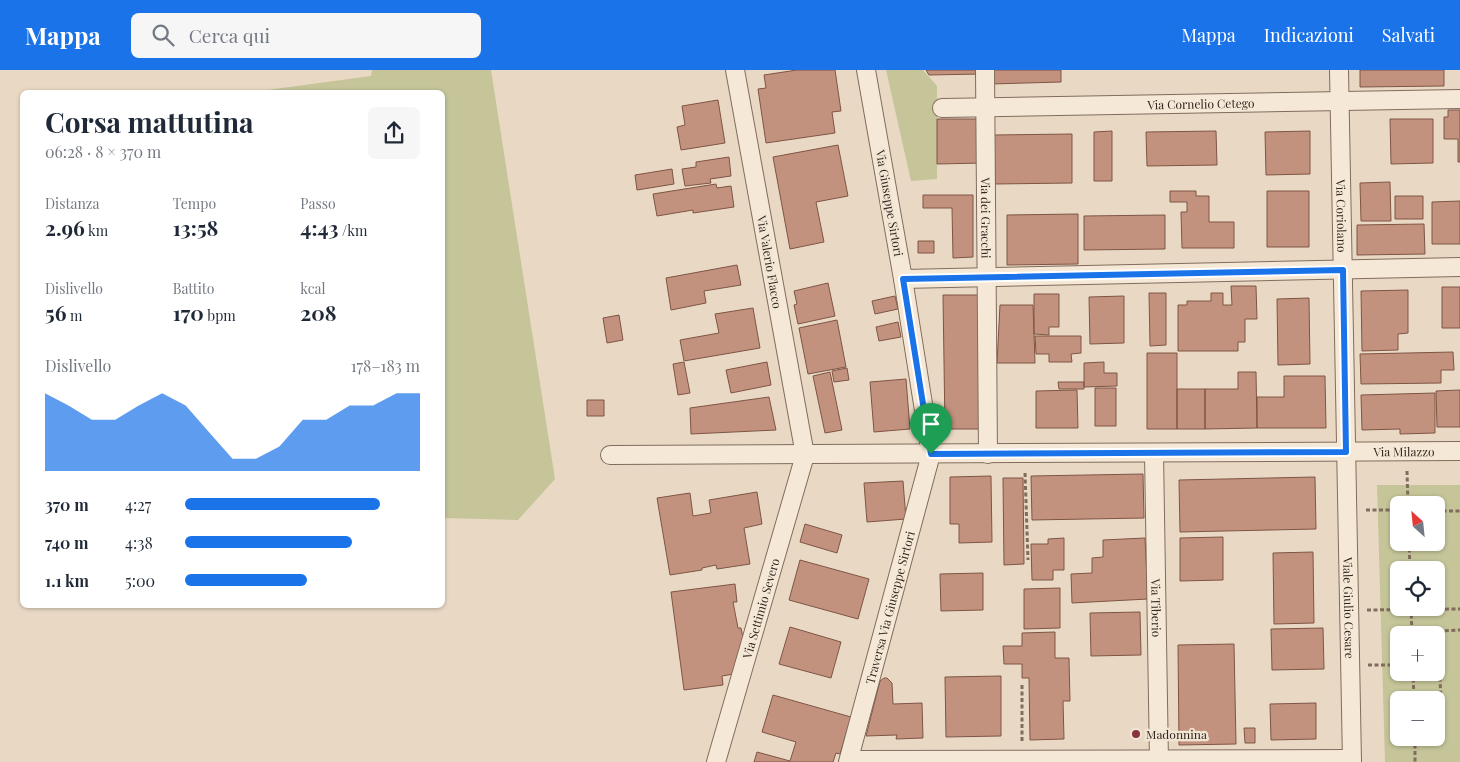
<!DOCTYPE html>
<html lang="it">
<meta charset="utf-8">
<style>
body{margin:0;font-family:"Playfair Display",serif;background:#f6f6f7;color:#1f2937;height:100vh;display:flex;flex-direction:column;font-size:19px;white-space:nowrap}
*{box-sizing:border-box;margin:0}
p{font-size:16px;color:#747a83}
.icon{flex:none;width:28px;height:28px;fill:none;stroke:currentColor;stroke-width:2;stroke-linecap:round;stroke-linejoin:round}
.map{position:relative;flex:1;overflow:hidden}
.panel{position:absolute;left:20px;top:20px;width:425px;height:518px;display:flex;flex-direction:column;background:#fff;border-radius:8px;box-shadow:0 1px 4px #0004}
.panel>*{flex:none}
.needle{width:32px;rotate:333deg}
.tools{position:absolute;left:1390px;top:426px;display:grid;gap:10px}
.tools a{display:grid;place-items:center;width:55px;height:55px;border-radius:8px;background:#fff;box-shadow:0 1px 4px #0004;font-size:25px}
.pin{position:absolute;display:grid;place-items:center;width:42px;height:42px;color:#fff;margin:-51px -21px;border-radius:50% 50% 50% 0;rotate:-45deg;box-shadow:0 0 5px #0007}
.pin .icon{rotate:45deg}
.round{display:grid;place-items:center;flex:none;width:52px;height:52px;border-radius:8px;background:#f6f6f7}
.head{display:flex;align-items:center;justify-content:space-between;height:85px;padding:0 25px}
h1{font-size:28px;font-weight:700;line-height:38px}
.metrics{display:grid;grid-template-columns:repeat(3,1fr);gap:8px;height:85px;padding:5px 25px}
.metrics div{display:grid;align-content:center}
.metrics b{font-size:21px;font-weight:700}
.metrics small{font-size:14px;font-weight:400}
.metrics p{font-size:14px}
.chart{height:140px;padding:10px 25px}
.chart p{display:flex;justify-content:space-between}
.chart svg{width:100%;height:90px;margin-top:5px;fill:#1a73e8;opacity:.7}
ul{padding:0 25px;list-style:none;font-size:16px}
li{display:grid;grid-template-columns:80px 60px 1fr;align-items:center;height:38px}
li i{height:12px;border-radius:6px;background:#1a73e8}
header{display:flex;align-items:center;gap:30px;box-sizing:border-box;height:70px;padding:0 25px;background:#1a73e8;color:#fff}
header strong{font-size:24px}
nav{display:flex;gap:28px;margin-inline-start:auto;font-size:18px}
.search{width:350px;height:45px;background:#f6f6f7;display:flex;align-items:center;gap:12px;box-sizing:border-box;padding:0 18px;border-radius:8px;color:#747a83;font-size:19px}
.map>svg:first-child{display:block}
.green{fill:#c5c599;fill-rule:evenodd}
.building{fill:#c3927e;stroke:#7e5545}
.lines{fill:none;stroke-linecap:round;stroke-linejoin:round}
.street-casing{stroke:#816c5c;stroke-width:20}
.path{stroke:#816c5c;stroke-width:3;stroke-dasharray:4 2.5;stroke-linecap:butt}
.street{stroke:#f5e8d6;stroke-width:18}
.route-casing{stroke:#fff;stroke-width:10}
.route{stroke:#1a73e8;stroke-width:6}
.poi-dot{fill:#8a333e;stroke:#f1e5d3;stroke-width:2}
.labels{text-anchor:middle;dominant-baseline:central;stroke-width:4.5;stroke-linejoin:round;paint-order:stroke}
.street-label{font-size:12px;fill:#33261f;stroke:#f1e5d3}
.poi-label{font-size:12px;fill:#33261f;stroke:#f1e5d3;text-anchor:start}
</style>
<header>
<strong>Mappa</strong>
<div class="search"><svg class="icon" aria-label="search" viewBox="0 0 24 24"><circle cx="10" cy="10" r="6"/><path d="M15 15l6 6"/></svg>Cerca qui</div>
<nav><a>Mappa</a><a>Indicazioni</a><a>Salvati</a></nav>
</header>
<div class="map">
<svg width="1460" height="692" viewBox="0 0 1460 692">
<rect width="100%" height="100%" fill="#e9d9c4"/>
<path class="green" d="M372,0H491L555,409L518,450L443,448L442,22H252L371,6Z
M886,0H923L937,16V109L911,111Z
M1377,415H1460V692H1385ZM1399,435H1436V472H1399ZM1399,500H1436V538H1399ZM1399,565H1436V602H1399ZM1399,630H1436V668H1399Z"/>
<path class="building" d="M797,0H835L841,41L832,42L835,63L766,73L758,19L766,18L764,5Z
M926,0H981V4L929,5Z
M991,0H1061V12L991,14Z
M1360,0H1444V16L1360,17Z
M718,30L725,73L681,80L677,57L685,55L682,36Z
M1448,40H1460V92H1458V69H1444V47H1448Z
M937,49H982L983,93L937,94Z
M1390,49H1433V93L1391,94Z
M1112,61V111H1094V62Z
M1216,61L1217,95L1147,96L1146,62Z
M1310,61V104L1266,105L1265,62Z
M1072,64V113L995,114L994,65Z
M838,75L848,126L816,132L824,172L790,179L773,87Z
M729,87L731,106L710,109L711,113L685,116L682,99L696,97V92Z
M672,99L674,114L637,120L635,105Z
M1390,112L1391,151H1361L1360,113Z
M716,114L717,118L731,116L734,137L693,143V140L657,146L653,124Z
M1170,121H1196V126H1209V152H1234V178H1182L1181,142H1187V132H1170Z
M1267,121H1309V177H1267Z
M923,125H973V187L953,188L952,138H923Z
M1395,126H1423V149H1395Z
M1460,131V174H1432V132Z
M1078,144V194L1007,195V145Z
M1165,145V179L1084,180V146Z
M1424,154L1425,184L1357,185V155Z
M918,171H934V183H918Z
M737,195L741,215L704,221L706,233L671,240L666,208Z
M828,213L835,246L798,254L794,235L797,234L794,221Z
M1231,216H1256L1257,249H1245V272H1238V281H1178V235H1187V231H1211V223H1223V235H1232Z
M1442,217H1460V258H1442Z
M1408,220V263L1398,264V280L1362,281L1361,221Z
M1149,223H1166V275L1150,276Z
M1034,224H1059V257H1049V265L1034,264Z
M943,225H978L979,359H945Z
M895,226L898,239L875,244L872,231Z
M1124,226V273L1090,274L1089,227Z
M1309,228L1310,294L1278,295L1277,229Z
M1000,235H1033L1035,293H997Z
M753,238L760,278L684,291L680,270L719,263L715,244Z
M619,245L623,270L607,273L603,248Z
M837,250L846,297L808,304L799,258Z
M898,252L901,267L879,271L876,257Z
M1035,266H1081V283L1071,284L1072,292H1049V284H1036Z
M1453,282L1454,300H1441V313L1361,314L1360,284Z
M1147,283H1177V359H1147Z
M684,292L690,323L678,325L673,294Z
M767,292L771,315L731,323L726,300Z
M1104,292V303H1117V316L1084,317V293Z
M847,298L849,310L834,312L832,301Z
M830,302L842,360L825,363L813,306Z
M1238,302H1256L1257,358L1205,359V319H1238Z
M1284,306H1325L1326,358H1257V327H1284Z
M906,309L910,359L874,362L870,312Z
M1058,312H1084V319H1059Z
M1095,318H1116V356H1095Z
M1177,319H1205V359H1177Z
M1077,320L1078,358H1036V321Z
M1460,320V357H1437L1436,321Z
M1435,323V363L1400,364V359L1362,360L1361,325Z
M769,327L776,360L691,364L690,338Z
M587,330H604V346H587Z
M1143,404L1144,448L1032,450L1031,406Z
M991,406L992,472L959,473V454H950V407Z
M1315,407L1316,459L1180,462L1179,410Z
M1003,408H1023L1024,494L1004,495Z
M903,411L906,449L867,452L864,413Z
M757,422L762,454L744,458L750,494L717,499L716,495L702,498V500L670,505L657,428L690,423L693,446L711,443L709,430Z
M805,454L842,465L837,483L800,472Z
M1223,467V510L1180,511V468Z
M1064,468V500H1053V510H1032L1031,474H1048V469Z
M1145,468L1148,529L1072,533L1071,504L1092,503V488L1103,487V470Z
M1313,482L1314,553L1274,554L1273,483Z
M800,490L869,509L858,549L789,530Z
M983,503V540L941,541L940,504Z
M735,514L737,532H733L738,558H741L744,572L734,604L722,606L723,615L684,620L671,522Z
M1060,518V558L1024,559V519Z
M1140,542L1141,585L1091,586L1090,543Z
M790,557L841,572L831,608L779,594Z
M1323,558L1324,599L1272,600L1271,559Z
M1055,562V588H1069L1070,631H1063L1064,669L1030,670L1029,608H1022V594H1004L1003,576H1022V563Z
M1234,574L1236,674L1179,675L1178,575Z
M1001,606V666L946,667L945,607Z
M884,608H887L892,613L893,634L922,633L923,668L896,669L897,665L866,666L880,611Z
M773,625L851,647L840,684L836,683L833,692H754L757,682L790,691L796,672L762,662Z
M1316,633V669L1271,670L1270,634Z
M1244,658H1255V673H1245Z"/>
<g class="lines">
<defs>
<g id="street">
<path id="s1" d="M985,0L988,384"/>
<path id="s2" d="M1339,0L1352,692"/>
<path id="s3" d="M942,38L1460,29"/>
<path d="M903,209L1460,197"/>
<path id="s4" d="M1154,383L1159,692"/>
<path id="s5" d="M610,385L1460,381"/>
<path d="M849,690L1352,689"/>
<path id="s6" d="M716,692L805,385L735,0"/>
<path id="s7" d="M848,692L931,384L903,209L866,0"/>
</g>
</defs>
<use href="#street" class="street-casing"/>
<path class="path" d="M1407,401L1408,435
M1025,403L1028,490
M1366,440H1399
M1436,441H1460
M1409,472L1410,500
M1411,538L1412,565
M1367,540L1460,539
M1368,595H1399
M1413,602L1414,630
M1022,615V672
M1442,644L1437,561L1460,560
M1415,668V692"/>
<use href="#street" class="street"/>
</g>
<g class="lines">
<defs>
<path id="route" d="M1343,200L1346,382L931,384L903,209Z"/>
</defs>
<use href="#route" class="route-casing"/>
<use href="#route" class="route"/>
</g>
<circle class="poi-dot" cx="1136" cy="664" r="5"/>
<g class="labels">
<g class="street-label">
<text stroke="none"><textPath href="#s3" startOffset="259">Via Cornelio Cetego</textPath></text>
<text transform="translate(890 133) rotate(80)">Via Giuseppe Sirtori</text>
<text stroke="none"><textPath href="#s2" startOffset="146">Via Coriolano</textPath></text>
<text stroke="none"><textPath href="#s1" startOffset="148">Via dei Gracchi</textPath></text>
<text transform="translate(770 192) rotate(80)">Via Valerio Flacco</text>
<text stroke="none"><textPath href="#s5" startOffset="794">Via Milazzo</textPath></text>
<text stroke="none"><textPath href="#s4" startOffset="155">Via Tiberio</textPath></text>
<text stroke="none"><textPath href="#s2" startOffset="538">Viale Giulio Cesare</textPath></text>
<text stroke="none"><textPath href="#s6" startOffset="160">Via Settimio Severo</textPath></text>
<text stroke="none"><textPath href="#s7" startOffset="160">Traversa Via Giuseppe Sirtori</textPath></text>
</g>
<g class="poi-label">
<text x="1146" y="664">Madonnina</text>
</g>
</g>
</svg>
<div class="tools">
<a><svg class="needle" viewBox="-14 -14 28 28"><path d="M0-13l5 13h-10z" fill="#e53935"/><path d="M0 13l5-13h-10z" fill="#747a83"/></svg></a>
<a><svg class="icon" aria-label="locate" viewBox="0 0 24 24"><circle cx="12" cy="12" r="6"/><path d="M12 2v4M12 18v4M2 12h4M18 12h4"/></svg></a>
<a>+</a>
<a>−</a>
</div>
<div class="pin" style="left:931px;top:384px;background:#1e9e55"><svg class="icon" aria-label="arrive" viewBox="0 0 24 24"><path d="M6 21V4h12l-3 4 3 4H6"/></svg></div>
<section class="panel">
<div class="head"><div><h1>Corsa mattutina</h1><p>06:28 · 8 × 370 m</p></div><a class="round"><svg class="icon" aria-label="share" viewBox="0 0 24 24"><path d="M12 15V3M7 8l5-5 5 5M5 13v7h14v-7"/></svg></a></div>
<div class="metrics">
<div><p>Distanza</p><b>2.96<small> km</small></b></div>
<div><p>Tempo</p><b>13:58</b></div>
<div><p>Passo</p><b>4:43<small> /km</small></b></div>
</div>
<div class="metrics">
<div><p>Dislivello</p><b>56<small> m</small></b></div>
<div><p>Battito</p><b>170<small> bpm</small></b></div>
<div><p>kcal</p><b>208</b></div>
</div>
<div class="chart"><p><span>Dislivello</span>178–183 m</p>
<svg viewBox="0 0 160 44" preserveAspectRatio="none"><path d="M0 44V6L10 12L20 19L30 19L40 12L50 6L60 12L70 25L80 38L90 38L100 32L110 19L120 19L130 12L140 12L150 6L160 6V44z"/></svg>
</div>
<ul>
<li><b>370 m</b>4:27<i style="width:83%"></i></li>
<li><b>740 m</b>4:38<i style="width:71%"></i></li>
<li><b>1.1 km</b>5:00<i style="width:52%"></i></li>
</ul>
</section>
</div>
